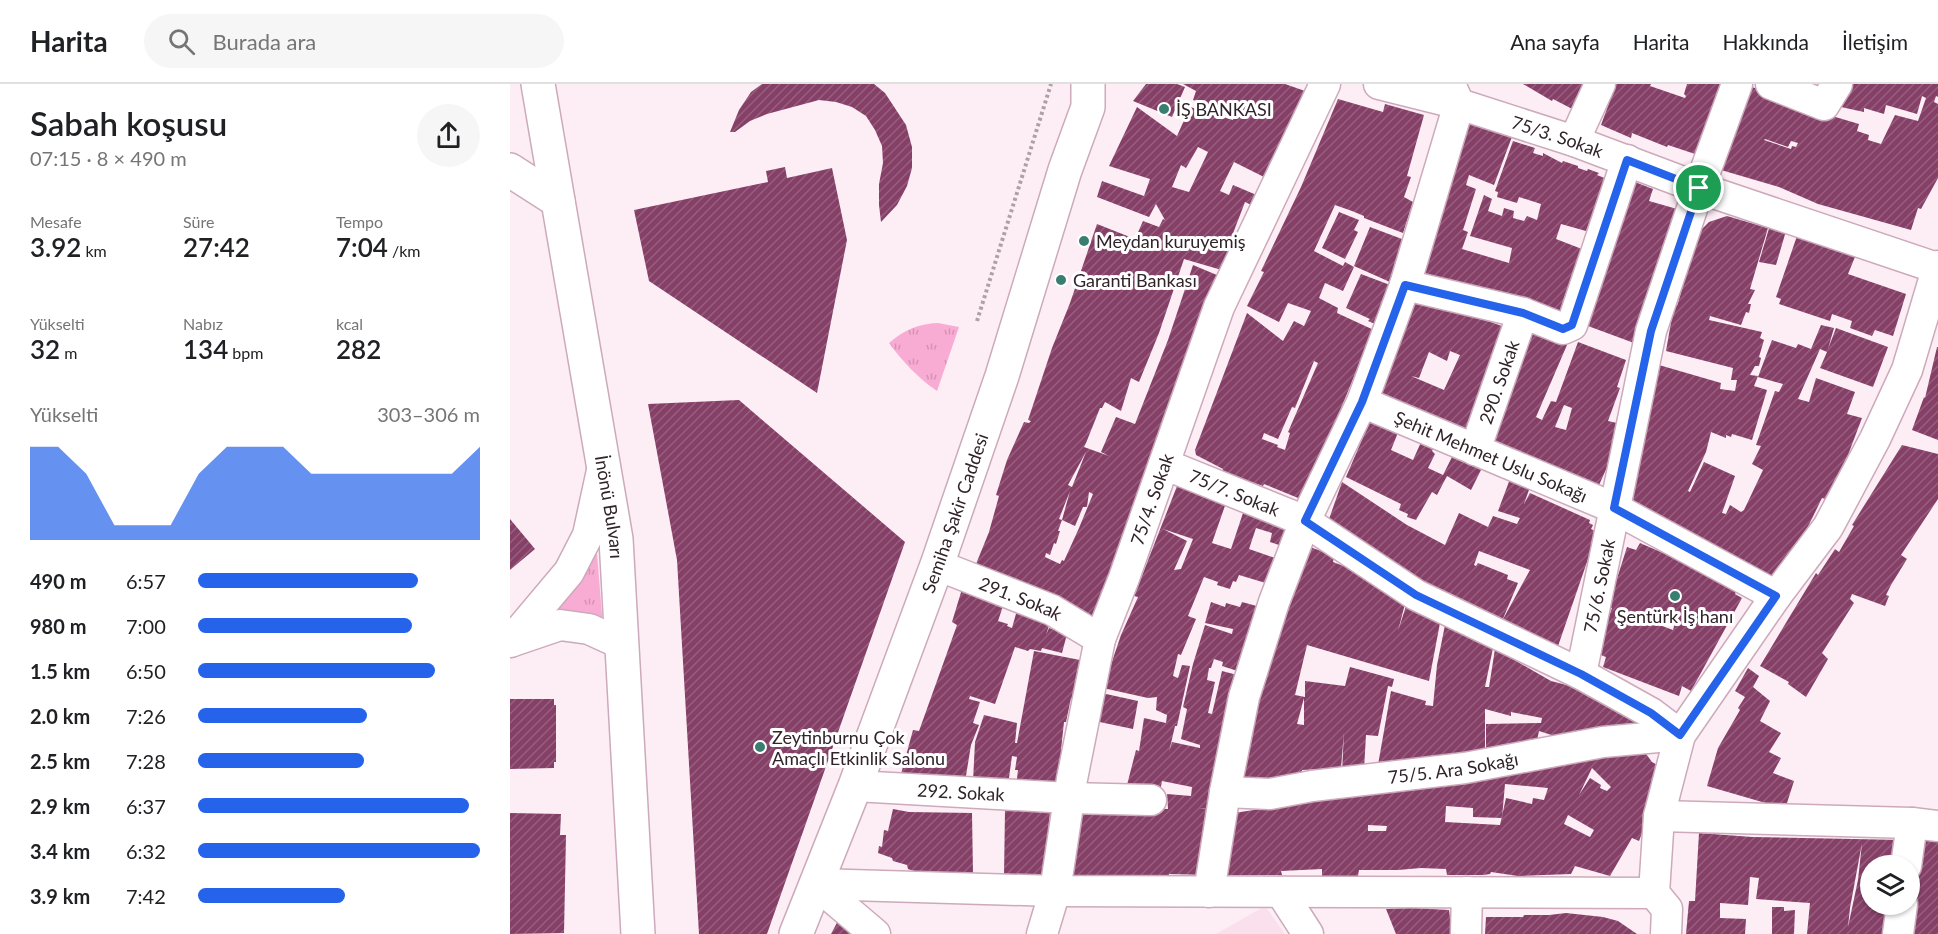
<!DOCTYPE html>
<html lang="tr">
<meta charset="utf-8">
<style>
body{margin:0;font-family:Lato,sans-serif;background:#f6f6f6;color:#202124;height:100vh;display:flex;flex-direction:column;font-size:22px;white-space:nowrap}
*{box-sizing:border-box;margin:0}
p{font-size:20px;color:#757577}
.icon{flex:none;width:33px;height:33px;fill:none;stroke:currentColor;stroke-width:2;stroke-linecap:round;stroke-linejoin:round}
.map{position:relative;flex:1;overflow:hidden}
.sheet{display:flex;flex-direction:column;background:#fff;width:510px}
.sheet>*{flex:none}
.controls{position:absolute;left:1350px;top:771px;display:grid;gap:12px}
.controls a{display:grid;place-items:center;width:60px;height:60px;border-radius:50%;background:#fff;box-shadow:0 2px 4px #0004;font-size:30px}
.pin{position:absolute;display:grid;place-items:center;width:51px;height:51px;color:#fff;margin:-26px;border:3px solid #fff;border-radius:50%;box-shadow:0 2px 6px #0007}
.round{display:grid;place-items:center;flex:none;width:63px;height:63px;border-radius:32px;background:#f6f6f6}
.headline{display:flex;align-items:center;justify-content:space-between;height:102px;padding:0 30px}
h1{font-size:33px;font-weight:600;line-height:45px}
.figures{display:grid;grid-template-columns:repeat(3,1fr);gap:9px;height:102px;padding:6px 30px}
.figures div{display:grid;align-content:center}
.figures b{font-size:26px;font-weight:600}
.figures small{font-size:16px;font-weight:400}
.figures p{font-size:16px}
.chart{height:168px;padding:12px 30px}
.chart p{display:flex;justify-content:space-between}
.chart svg{width:100%;height:108px;margin-top:6px;fill:#2563eb;opacity:.7}
ul{padding:0 30px;list-style:none;font-size:20px}
li{display:grid;grid-template-columns:96px 72px 1fr;align-items:center;height:45px}
li i{height:15px;border-radius:8px;background:#2563eb}
header{display:flex;align-items:center;gap:36px;box-sizing:border-box;height:84px;padding:0 30px;background:#fff;border-bottom:2px solid #e0e0e0}
header strong{font-size:28px}
nav{display:flex;gap:33px;margin-inline-start:auto;font-size:21px}
.search{width:420px;height:54px;background:#f6f6f6;display:flex;align-items:center;gap:15px;box-sizing:border-box;padding:0 21px;border-radius:33px;color:#757577;font-size:22px}
main{display:flex;flex:1;min-height:0}
.map>svg:first-child{display:block}
.built{fill:#fae0ec}
.grass{fill:url(#grass-tufts)}
.building{fill:url(#building-hatch);fill-rule:evenodd}
.lines{fill:none;stroke-linecap:round;stroke-linejoin:round}
.minor-casing{stroke:#cab;stroke-width:33}
.major-casing{stroke:#cab;stroke-width:36}
.path{stroke:#aea0a7;stroke-width:4;stroke-dasharray:3 3;stroke-linecap:butt}
.minor{stroke:#fff;stroke-width:30}
.major{stroke:#fff;stroke-width:33}
.route-casing{stroke:#fff;stroke-width:12}
.route{stroke:#2563eb;stroke-width:8}
.poi-dot{fill:#3a7e71;stroke:#fff;stroke-width:2}
.labels{text-anchor:middle;dominant-baseline:central;stroke-width:6;stroke-linejoin:round;paint-order:stroke}
.poi-label{font-size:18px;fill:#30232a;stroke:#fff;text-anchor:start}
.street-label{font-size:18px;fill:#30232a;stroke:#fff}
</style>
<header>
<strong>Harita</strong>
<div class="search"><svg class="icon" aria-label="search" viewBox="0 0 24 24"><circle cx="10" cy="10" r="6"/><path d="M15 15l6 6"/></svg>Burada ara</div>
<nav><a>Ana sayfa</a><a>Harita</a><a>Hakkında</a><a>İletişim</a></nav>
</header>
<main>
<section class="sheet">
<div class="headline"><div><h1>Sabah koşusu</h1><p>07:15 · 8 × 490 m</p></div><a class="round"><svg class="icon" aria-label="share" viewBox="0 0 24 24"><path d="M12 15V3M7 8l5-5 5 5M5 13v7h14v-7"/></svg></a></div>
<div class="figures">
<div><p>Mesafe</p><b>3.92<small> km</small></b></div>
<div><p>Süre</p><b>27:42</b></div>
<div><p>Tempo</p><b>7:04<small> /km</small></b></div>
</div>
<div class="figures">
<div><p>Yükselti</p><b>32<small> m</small></b></div>
<div><p>Nabız</p><b>134<small> bpm</small></b></div>
<div><p>kcal</p><b>282</b></div>
</div>
<div class="chart"><p><span>Yükselti</span>303–306 m</p>
<svg viewBox="0 0 160 44" preserveAspectRatio="none"><path d="M0 44V6L10 6L20 17L30 38L40 38L50 38L60 17L70 6L80 6L90 6L100 17L110 17L120 17L130 17L140 17L150 17L160 6V44z"/></svg>
</div>
<ul>
<li><b>490 m</b>6:57<i style="width:78%"></i></li>
<li><b>980 m</b>7:00<i style="width:76%"></i></li>
<li><b>1.5 km</b>6:50<i style="width:84%"></i></li>
<li><b>2.0 km</b>7:26<i style="width:60%"></i></li>
<li><b>2.5 km</b>7:28<i style="width:59%"></i></li>
<li><b>2.9 km</b>6:37<i style="width:96%"></i></li>
<li><b>3.4 km</b>6:32<i style="width:100%"></i></li>
<li><b>3.9 km</b>7:42<i style="width:52%"></i></li>
</ul>
</section>
<div class="map">
<svg width="1428" height="850" viewBox="0 0 1428 850">
<defs>
<pattern id="grass-tufts" width="24" height="20" patternUnits="userSpaceOnUse" patternTransform="scale(1.5)"><rect width="24" height="20" fill="#f8abd3"/><path d="M3 7l-1-3M5 7V3M7 7l1-3M15 17l-1-3M17 17v-4M19 17l1-3" fill="none" stroke="#d593b5"/></pattern>
<pattern id="building-hatch" width="6" height="6" patternUnits="userSpaceOnUse" patternTransform="scale(1.5)"><rect width="6" height="6" fill="#864068"/><path d="M-1 1l2-2M0 6l6-6M5 7l2-2" fill="none" stroke="#955f7e"/></pattern>
</defs>
<rect width="100%" height="100%" fill="#fdeef5"/>
<path class="built" d="M755,822L775,850H706Z"/>
<path class="grass" d="M428,239L449,243L427,307C408,294 393,278 379,259C394,246 408,240 428,239Z
M86,457L93,543L39,536Z"/>
<path class="building" d="M252,0H364L375,9L396,41L402,63V84L397,102L387,121L371,138L369,121V100L373,79L372,62L365,46L356,32L342,23L326,18L309,16L257,30L240,37L225,48H220L229,26L241,8Z
M636,0H667L675,3L662,33L623,17Z
M673,0H775L795,7L782,41L758,95L724,78L710,107L719,111L723,101L756,115L752,126L735,118L722,152L727,154L715,187L674,175L649,249L629,298L621,294L611,327L595,318L592,324H590L576,359L574,363L599,372L591,368L606,333L625,340L658,256L683,181L714,194L666,332L656,328L652,336L664,341L598,496L597,495L582,533L464,485L479,448L489,412L486,411L497,376L514,338L519,339L521,337L518,336L542,264L560,219L587,140L625,155L633,137L649,143L653,135L655,136L646,120L639,133L587,113L592,97L634,112L640,95L599,82L627,23L667,52L680,23L723,36L724,29L683,16L686,7ZM688,63L698,68L679,108L662,103L671,81L676,84ZM576,368L562,403L558,401ZM560,407L552,436L565,442L573,423H577L579,408L583,410L569,444L554,477L552,476L550,480L535,473L536,469L540,471L544,459L546,460L550,447H548L552,436L549,435Z
M1013,0H1084L1070,29L1043,15L1042,17Z
M1106,0H1141L1140,2L1175,14L1176,12L1174,10L1177,0H1217L1191,72L1158,61L1157,63L1122,49L1121,54L1091,41Z
M1339,0H1428V13L1426,12L1424,18L1428,20V94L1411,125L1408,124L1401,146L1308,120L1269,103L1211,86L1237,1L1302,26L1349,40L1347,47L1359,51L1358,56L1371,60L1385,31L1408,37L1416,14L1412,12L1407,30L1376,21L1374,30L1354,24V28L1331,23ZM1255,55L1278,63L1281,57L1288,59L1286,63L1282,62L1281,65L1254,56Z
M828,15L873,28L875,20L914,31L897,92L901,93L894,113L903,118L893,149L854,134V132L842,127L825,121L804,167L833,182L835,178L844,183L833,207L815,199L809,214L828,224L827,229L866,247L849,289L846,288L793,416L754,400L753,402L712,388L713,385L686,371L685,366L737,229L773,257L784,237L794,242L801,227L778,219L769,238L737,222L754,188L751,187L791,103ZM804,277L808,279L778,348L780,349L775,366L767,363L768,361L752,355L754,349L768,355L782,323L785,324Z
M954,35L1003,50L984,101L959,91L956,101L966,105L953,146L958,148L952,165L999,179L1002,164L960,152L974,111L982,115L978,127L992,132L994,124L1004,127L1003,134L1014,137L1017,132L1027,136L1031,120L1009,113L1007,119L987,113L988,108L985,107L1003,57L1025,64L1023,69L1033,72V69L1052,79L1053,77L1068,82V84L1077,87L1078,85L1089,89L1087,91L1097,95L1082,138L1080,137L1076,147L1051,140L1046,155L1077,167L1055,237L912,192Z
M275,83L277,94L322,84L337,156L307,309L139,197L124,126L258,98L256,87Z
M1117,95L1143,105L1139,117L1167,125L1124,259L1078,242Z
M829,128L849,136L844,146L848,148L835,175L812,164Z
M1217,132L1258,144L1240,205L1245,206L1238,220H1241L1239,229L1236,228L1231,241L1200,232L1199,236L1252,248L1250,254L1254,256L1249,273L1251,274L1249,282H1245L1240,291L1248,292L1244,302L1257,306L1242,356L1222,350L1221,353L1216,351V354L1201,348L1196,368L1178,407L1180,408L1194,378L1225,392L1212,429L1216,430L1220,421L1231,428L1234,426L1253,386L1242,380L1251,362L1246,361L1265,307L1269,308L1273,300L1248,293L1262,256L1286,264L1288,260L1301,265L1311,241L1324,244L1318,265L1326,244L1378,263L1363,303L1310,284L1317,268L1310,265L1288,315L1299,318L1306,294L1345,308L1337,330L1352,334L1338,371L1315,415L1312,414L1292,455L1290,454L1264,493L1115,424L1136,349L1149,281L1211,299L1210,305L1225,307L1227,296H1221L1223,284L1156,267L1164,221L1167,222L1189,148L1199,138Z
M1260,141L1276,147L1266,181L1249,178Z
M860,143L892,155L880,198L844,182Z
M1287,152L1345,173L1338,190L1396,210L1383,252L1365,246L1362,252L1340,244L1342,237L1322,230L1320,237L1269,220L1271,215L1266,213Z
M851,190L880,201L865,240L858,237L860,235L836,224Z
M906,211L1000,245L958,355L869,314ZM940,267L950,271L934,306L901,292L909,294L919,268L937,277Z
M1024,237L1060,254L1026,333L1032,336L1041,317L1046,318L1068,258L1116,276L1107,303L1110,304L1098,337L1116,341L1085,410L973,362ZM1054,321L1062,324L1056,346L1045,343Z
M1427,263H1428V356L1402,346L1414,313L1415,314Z
M229,316L395,458L257,850H189L167,476L138,320Z
M863,330L891,341L881,366L903,376L912,356L925,361L922,367L925,370L918,384L933,391L942,373L971,386L961,406L937,392L927,411L922,408L906,436L897,433L898,430L889,426L891,420L836,393Z
M1392,361L1428,370V415L1391,471L1397,475L1381,501L1376,511L1379,512L1375,522L1342,510L1340,515L1344,519L1312,569L1318,575L1296,613L1278,600L1279,598L1250,582L1306,489L1308,491L1325,465L1329,468L1344,442L1342,441Z
M1000,395L1020,403L1014,420L1020,409L1080,436L1079,439L1083,441L1081,445L1085,447L1084,452H1086L1047,565L940,516L818,438L832,398L897,441L935,461L949,429L978,443L983,432L1007,440L1010,434L988,427ZM969,467L1020,486L992,537L1008,499L997,495L998,491L968,479L966,482L964,481Z
M669,397L717,416L702,459L721,465L735,423L779,442L772,462L760,458L762,449L746,444L739,465L768,475L759,500L729,491L726,498L723,497L720,505L707,501L708,498L694,493L678,532L686,535L671,571L668,570L663,592L668,594L672,581L680,582L667,642H665L659,668L662,658L690,664V661L671,655L677,625L673,623L683,580L695,541L722,550L723,545L695,539L701,518L715,523L716,519L730,523L732,518L754,524L737,590L712,582L713,578L704,575L701,584H699L697,596L705,598L698,629L702,630L712,587L735,593L707,726L688,724L706,727L698,791L659,790V794L554,800L568,722L592,721L594,730L636,724L658,725L657,710L681,712L682,703L652,697L650,708L617,701L626,666L629,667L634,634L656,639L657,631L646,626L647,613L638,614L593,604L611,551L628,513L624,512ZM653,445L683,455L671,485L664,486L677,457Z
M0,435L25,465L0,486Z
M1130,459L1229,502L1225,510L1232,514L1181,607L1172,602L1169,612L1093,583L1096,573L1085,569L1102,524L1098,523L1117,463L1126,466ZM1139,529L1165,539L1163,546L1136,536Z
M795,461L824,472L823,478L854,490L853,495L896,516L888,547L897,519L930,539L919,597L797,561L785,611L795,613V597L835,602L840,583L884,595L882,603L878,602L868,652L856,651L854,686L832,688L834,648L831,684L792,686L791,695L726,700L742,628ZM794,614V641L787,640Z
M452,505L494,519L488,537L498,540L497,542L502,544L509,519L542,532L536,551L539,544L557,550L552,569L532,564L531,567L520,565L518,567L505,563L485,620L460,612L459,615L470,618L463,639L469,641L461,661L454,704L388,701L403,646L409,647L447,541L442,538Z
M935,541L983,564L975,603H979L985,565L1041,597L1068,604L1140,634L1138,653L1079,655L1055,650L1054,655L1029,647L1026,661L976,668V640L1031,639L1032,634L1001,628V632L975,625V672L868,681L881,607L916,617L915,621L923,622L927,581Z
M524,567L570,576L564,603H567L564,615L561,614L556,638H554L551,666H554L545,709L506,703L508,686H505L507,673L502,672L498,701L463,697L465,658L474,631L507,639L505,659H507Z
M1238,584L1249,592L1243,603L1260,617L1250,637L1271,649L1259,668L1271,674L1263,689L1284,697L1277,719L1259,720L1197,702L1208,664L1230,626L1228,624L1235,613L1225,607Z
M587,608L628,617L623,645L580,636Z
M0,615H44V621H46V678H44V684L0,685Z
M1126,656L1142,678L1156,686L1129,757L1122,754L1100,792L1065,782L1061,790L1008,792L981,788L980,790L973,791H937L936,785L911,784L888,786H849L848,792H812V785L771,787L772,791H717L718,760L724,729L763,723V720L811,717L810,709ZM1082,684L1101,703L1097,707L1090,704L1091,701L1080,694L1069,711ZM995,700L1038,704L1034,716L1023,714L1022,720L996,714L990,741L935,738L936,722L963,724V733L992,734ZM1058,731L1084,746L1080,753L1054,740ZM858,741L877,742L876,747H858Z
M383,725L399,728L462,729L463,790L410,789L398,785L397,781L383,777L382,774L368,769L369,762L372,763L374,746L378,747Z
M495,725L540,729L533,796L494,792Z
M0,729L51,730L50,751H56L54,849L0,850Z
M1189,749L1242,753L1393,756L1389,782H1360V820H1384L1379,850H1297L1300,819L1246,815L1249,794L1240,793L1238,821L1210,819V834L1236,835L1235,850H1176L1179,817H1185ZM1352,759L1348,796L1338,843L1340,824Z
M1410,754L1428,756V850H1400Z
M1262,823H1274V827L1285,826L1284,850H1262Z
M902,824L939,826L942,850H886L876,825Z
M1056,829L1093,833L1108,837L1127,850H975L976,833H1013L1014,831H1039Z
M330,833L358,850H321Z"/>
<g class="lines">
<defs>
<g id="minor">
<path id="s1" d="M869,0L949,20L1064,57L1189,104L1427,184"/>
<path d="M1261,0L1314,21L1327,0"/>
<path d="M1064,57L1090,0"/>
<path d="M895,201L1013,229L1053,245L1062,241L1117,76"/>
<path id="s2" d="M852,318L1104,424L1266,512"/>
<path id="s3" d="M965,366L1013,229"/>
<path id="s4" d="M654,380L795,437L906,511L1071,590L1141,629L1170,651"/>
<path id="s5" d="M427,481L542,526L590,555"/>
<path d="M3,557L50,541L79,545L112,560"/>
<path d="M0,558L59,488L78,451L93,382"/>
<path id="s6" d="M1071,590L1141,247L1189,104L1227,0"/>
<path id="s7" d="M345,702L559,714L641,716"/>
<path id="s8" d="M715,708L760,710L802,702L955,684L1093,658L1170,651"/>
<path d="M1149,732L1402,739L1428,742"/>
<path d="M1396,782L1402,739"/>
<path d="M306,800L545,807L1144,809"/>
<path d="M306,800L365,850"/>
<path d="M699,808L715,708L734,613L764,518L795,437L852,318L895,201L949,20L940,0"/>
<path d="M771,808L798,850"/>
<path id="s9" d="M532,850L545,807L562,695L590,555L614,494L709,223L815,0"/>
<path d="M956,850L957,808"/>
<path d="M1156,850L1157,825L1144,809L1149,732L1170,651L1266,512L1318,443L1365,355L1397,286L1428,182"/>
<path d="M1388,850L1392,820"/>
</g>
<g id="major">
<path id="s10" d="M28,0L106,455L128,850"/>
<path d="M0,86L48,117"/>
<path id="s11" d="M286,850L345,702L427,481L492,292L555,86L578,23V0"/>
</g>
</defs>
<use href="#minor" class="minor-casing"/>
<use href="#major" class="major-casing"/>
<path class="path" d="M467,237L541,0"/>
<use href="#minor" class="minor"/>
<use href="#major" class="major"/>
</g>
<g class="lines">
<defs>
<path id="route" d="M1117,76L1189,104L1141,247L1104,424L1266,512L1170,651L1141,629L1071,590L906,511L795,437L852,318L895,201L1013,229L1053,245L1062,241Z"/>
</defs>
<use href="#route" class="route-casing"/>
<use href="#route" class="route"/>
</g>
<g class="poi-dot">
<circle cx="654" cy="25" r="6"/>
<circle cx="574" cy="157" r="6"/>
<circle cx="551" cy="196" r="6"/>
<circle cx="1165" cy="512" r="6"/>
<circle cx="250" cy="663" r="6"/>
</g>
<g class="labels">
<g class="poi-label">
<text x="666" y="25">İŞ BANKASI</text>
<text x="586" y="157">Meydan kuruyemiş</text>
<text x="563" y="196">Garanti Bankası</text>
<text x="1165" y="532" text-anchor="middle">Şentürk İş hanı</text>
<text x="262" y="653">Zeytinburnu Çok<tspan x="262" dy="21">Amaçlı Etkinlik Salonu</tspan></text>
</g>
<g class="street-label">
<text stroke="none"><textPath href="#s1" startOffset="186">75/3. Sokak</textPath></text>
<text stroke="none"><textPath href="#s3" startOffset="72">290. Sokak</textPath></text>
<text stroke="none"><textPath href="#s2" startOffset="140">Şehit Mehmet Uslu Sokağı</textPath></text>
<text stroke="none"><textPath href="#s4" startOffset="76">75/7. Sokak</textPath></text>
<text stroke="none"><textPath href="#s9" startOffset="450">75/4. Sokak</textPath></text>
<text stroke="none"><textPath href="#s10" startOffset="429">İnönü Bulvarı</textPath></text>
<text stroke="none"><textPath href="#s11" startOffset="450">Semiha Şakir Caddesi</textPath></text>
<text stroke="none"><textPath href="#s6" startOffset="90">75/6. Sokak</textPath></text>
<text stroke="none"><textPath href="#s5" startOffset="90">291. Sokak</textPath></text>
<text stroke="none"><textPath href="#s8" startOffset="230">75/5. Ara Sokağı</textPath></text>
<text stroke="none"><textPath href="#s7" startOffset="106">292. Sokak</textPath></text>
</g>
</g>
</svg>
<div class="controls">
<a><svg class="icon" aria-label="layers" viewBox="0 0 24 24"><path d="M12 4l9 5-9 5-9-5zM3 14l9 5 9-5"/></svg></a>
</div>
<div class="pin" style="left:1189px;top:104px;background:#1e9e55"><svg class="icon" aria-label="arrive" viewBox="0 0 24 24"><path d="M6 21V4h12l-3 4 3 4H6"/></svg></div>
</div>
</main>
